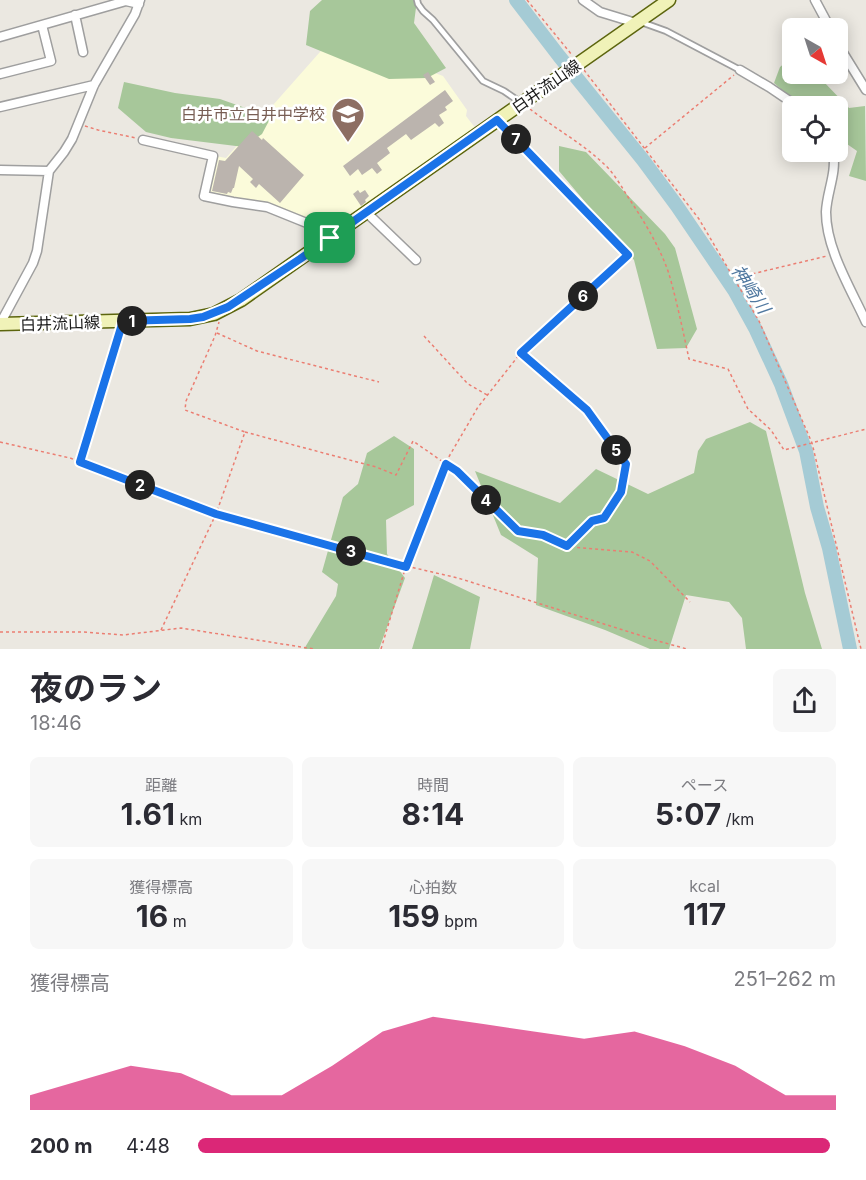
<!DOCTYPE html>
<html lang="ja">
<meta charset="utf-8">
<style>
body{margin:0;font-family:Inter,"Noto Sans JP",sans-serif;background:#f7f7f7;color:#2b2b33;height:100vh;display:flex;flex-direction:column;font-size:22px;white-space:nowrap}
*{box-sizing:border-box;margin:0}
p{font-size:20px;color:#7c7c81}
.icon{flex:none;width:33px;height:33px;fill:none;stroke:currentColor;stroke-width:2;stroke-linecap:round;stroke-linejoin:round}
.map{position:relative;height:649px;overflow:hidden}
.panel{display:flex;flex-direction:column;background:#fff;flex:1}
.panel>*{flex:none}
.needle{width:39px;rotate:141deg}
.buttons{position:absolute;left:782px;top:18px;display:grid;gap:12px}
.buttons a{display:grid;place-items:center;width:66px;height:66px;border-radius:9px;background:#fff;box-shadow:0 3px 15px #0003;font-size:30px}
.pin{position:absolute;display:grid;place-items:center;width:51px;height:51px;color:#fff;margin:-26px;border-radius:12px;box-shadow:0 3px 9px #0006}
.km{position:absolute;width:30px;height:30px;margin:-15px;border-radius:50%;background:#222;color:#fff;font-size:16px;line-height:30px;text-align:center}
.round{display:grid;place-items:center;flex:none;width:63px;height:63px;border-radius:9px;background:#f7f7f7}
.head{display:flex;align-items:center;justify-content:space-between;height:102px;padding:0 30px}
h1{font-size:33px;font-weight:700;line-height:45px}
.figures{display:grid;grid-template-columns:repeat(3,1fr);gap:9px;height:102px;padding:6px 30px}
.figures div{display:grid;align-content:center;border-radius:9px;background:#f7f7f7;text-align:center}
.figures b{font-size:30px;font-weight:700}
.figures small{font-size:16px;font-weight:400}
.figures p{font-size:16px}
.chart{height:168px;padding:12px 30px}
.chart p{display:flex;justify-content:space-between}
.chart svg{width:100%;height:108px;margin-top:6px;fill:#db2777;opacity:.7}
ul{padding:0 30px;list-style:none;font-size:20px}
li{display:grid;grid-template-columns:96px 72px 1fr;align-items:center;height:45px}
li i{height:15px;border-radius:8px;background:#db2777}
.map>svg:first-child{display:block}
.education{fill:#fbfbda}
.forest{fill:#a7c79a}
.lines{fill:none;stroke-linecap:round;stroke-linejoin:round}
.river{stroke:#a5cbd5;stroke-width:14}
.building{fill:#bbb4ae}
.lane-casing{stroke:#9f9f9f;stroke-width:8}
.street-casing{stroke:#9f9f9f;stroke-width:11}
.secondary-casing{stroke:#5c650e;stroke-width:15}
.path{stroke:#eb7e72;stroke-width:1.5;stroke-dasharray:3 3;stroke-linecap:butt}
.lane{stroke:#fff;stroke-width:4.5}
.street{stroke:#fff;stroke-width:8}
.secondary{stroke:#f0f2b8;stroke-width:12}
.route-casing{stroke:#fff;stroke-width:12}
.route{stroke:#1a73e8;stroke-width:8}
.labels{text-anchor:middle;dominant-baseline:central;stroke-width:5;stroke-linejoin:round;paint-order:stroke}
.street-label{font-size:16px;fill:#1b1b1b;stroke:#fff}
.education-label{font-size:16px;fill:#785e54;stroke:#fff;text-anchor:end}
.water-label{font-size:18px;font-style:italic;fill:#5179a0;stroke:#fff}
</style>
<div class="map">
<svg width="866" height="649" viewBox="0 0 866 649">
<rect width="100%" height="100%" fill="#ebe8e1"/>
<path class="education" d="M335,35L443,76L467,110L466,116L476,129L330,232L326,228L207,194L216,156L226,158Z"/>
<path class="forest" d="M322,0H417L414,23L446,68L427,78L389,79L306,45L310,11Z
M792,57V74H814L822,80L849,108L865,106L866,181L849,176L857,151L837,137V106H801L774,83L780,67Z
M124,82L175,93L220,99L271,117L262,134L244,147L171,138L146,132L118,108Z
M559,146L586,152L665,234L675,248L697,329L686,348L657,349L634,260L559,171Z
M750,422L766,431L805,593L822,649H746L742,618L729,602L686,595L669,649H650L605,630L536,605L538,558L501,535L475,471L560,503L596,469L648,494L694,473L698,451L706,439Z
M394,436L414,449V505L386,520L387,554L405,578L379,649H304L336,596L338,584L322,572L343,497L358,484L367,453Z
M434,575L480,597L470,649H412Z"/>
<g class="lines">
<path class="river" d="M516,0L559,56L643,160L677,206L734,290L756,330L781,384L806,451L817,507L829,548L850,649"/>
</g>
<path class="building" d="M428,72L435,82L430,85L423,75Z
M445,90L453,101L445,107L447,110L439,115L444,123L439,127L435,123L411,140L406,134L387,148L390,153L377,163L382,170L377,174L372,168L362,175L358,169L350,176L343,166Z
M252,131L262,140L263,138L304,175L280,203L259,184L256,188L250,182L253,179L239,166L234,188H233L231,193L228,192L227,194L212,191L219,160L225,161Z
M358,190L360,193L365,190L369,196L365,200L366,202L361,206L353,194Z"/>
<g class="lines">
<defs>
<path id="lane" d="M417,0L418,4L423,11L433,20L483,81L504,91L520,102
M641,22L666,31L740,70"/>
<path id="street" d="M583,0L600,12L636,23
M815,0L830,28
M75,15L83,52
M0,37L126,1L139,4
M837,43L866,90
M740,70L769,87L797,106
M0,74L51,61L42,25
M0,107L94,85
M143,140L213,156L204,196L233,202L267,207L324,230L329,238
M833,152C837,173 827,191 826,212C826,249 851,289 866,322
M0,170L49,171
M366,212L416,260
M0,324L33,263L37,251L49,171L64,152L72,139L94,85L135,14L140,0"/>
<path id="secondary" d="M0,324L190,319L214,314L241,300L669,0"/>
</defs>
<use href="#lane" class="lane-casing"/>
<use href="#street" class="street-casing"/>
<use href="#secondary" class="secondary-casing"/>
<path class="path" d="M527,0L572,55
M584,70L699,219L759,321L812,443L861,649
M530,109C554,128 582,143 604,164C614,173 621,186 628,197C644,221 660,247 669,274C677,302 683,331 689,359L728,369L748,409L771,430L784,450L866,429
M85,126L98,130L136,138
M645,148L734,75
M735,278L827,256
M217,333L257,351L379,382
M424,336L468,384L487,395
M522,354L587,410L626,464L621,492L604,518L592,521L567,546
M245,432L376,467L396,475L413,441L446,464L457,471L518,531L543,535L570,547L632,552L650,561L690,602
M0,442L70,458L216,514L406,566L458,578L658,641L687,649
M81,461L120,331
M161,630L216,514L245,432L185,410L186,401L215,336L219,322
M0,632H83L123,635L181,628L314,649
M381,649L406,566L447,460L478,407L523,350L628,255L504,127"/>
<use href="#lane" class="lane"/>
<use href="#street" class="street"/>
<use href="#secondary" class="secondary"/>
</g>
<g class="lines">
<defs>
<path id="route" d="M497,120L628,255L521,353L587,410L626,464L621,492L604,518L592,521L567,546L543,535L518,531L457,471L446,464L406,567L216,514L80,462L123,321L190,319L203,317L228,307L300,259Z"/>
</defs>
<use href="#route" class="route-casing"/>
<use href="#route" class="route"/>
</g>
<defs>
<symbol id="school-pin" viewBox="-11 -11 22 30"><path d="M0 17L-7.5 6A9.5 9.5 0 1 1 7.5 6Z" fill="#8d6e63" stroke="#fff"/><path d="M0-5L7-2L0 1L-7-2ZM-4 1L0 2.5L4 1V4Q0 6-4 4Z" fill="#fff"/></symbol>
</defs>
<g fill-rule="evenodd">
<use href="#school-pin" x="329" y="95" width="38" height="52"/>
</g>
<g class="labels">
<g class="street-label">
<text transform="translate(546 86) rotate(-35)">白井流山線</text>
<text transform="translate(60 323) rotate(-2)">白井流山線</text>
</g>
<g class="education-label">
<text x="325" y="114">白井市立白井中学校</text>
</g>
<g class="water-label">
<text transform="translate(751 289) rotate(57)">神崎川</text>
</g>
</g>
</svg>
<div class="buttons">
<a><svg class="needle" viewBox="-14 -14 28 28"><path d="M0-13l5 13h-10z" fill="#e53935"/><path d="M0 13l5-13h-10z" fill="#7c7c81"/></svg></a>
<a><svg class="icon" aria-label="locate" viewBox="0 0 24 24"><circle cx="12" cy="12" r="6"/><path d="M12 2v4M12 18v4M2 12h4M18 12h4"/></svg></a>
</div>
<div class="pin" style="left:330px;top:238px;background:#1e9e55"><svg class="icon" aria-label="arrive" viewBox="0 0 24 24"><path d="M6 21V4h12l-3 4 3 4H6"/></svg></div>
<b class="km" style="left:132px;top:321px">1</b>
<b class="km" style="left:140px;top:485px">2</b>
<b class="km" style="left:351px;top:551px">3</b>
<b class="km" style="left:486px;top:500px">4</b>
<b class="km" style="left:616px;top:450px">5</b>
<b class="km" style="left:583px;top:296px">6</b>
<b class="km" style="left:516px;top:139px">7</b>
</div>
<section class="panel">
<div class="head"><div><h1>夜のラン</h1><p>18:46</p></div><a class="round"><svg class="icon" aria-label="share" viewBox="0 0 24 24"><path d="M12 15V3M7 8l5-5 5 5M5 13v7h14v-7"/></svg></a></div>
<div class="figures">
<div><p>距離</p><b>1.61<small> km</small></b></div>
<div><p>時間</p><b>8:14</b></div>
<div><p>ペース</p><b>5:07<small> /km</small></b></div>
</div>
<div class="figures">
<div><p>獲得標高</p><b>16<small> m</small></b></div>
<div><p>心拍数</p><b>159<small> bpm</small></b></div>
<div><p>kcal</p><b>117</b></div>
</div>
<div class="chart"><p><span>獲得標高</span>251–262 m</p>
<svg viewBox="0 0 160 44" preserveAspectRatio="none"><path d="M0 44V38L10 32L20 26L30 29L40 38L50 38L60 26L70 12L80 6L90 9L100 12L110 15L120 12L130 18L140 26L150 38L160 38V44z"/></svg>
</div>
<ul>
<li><b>200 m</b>4:48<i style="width:99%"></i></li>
</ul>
</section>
